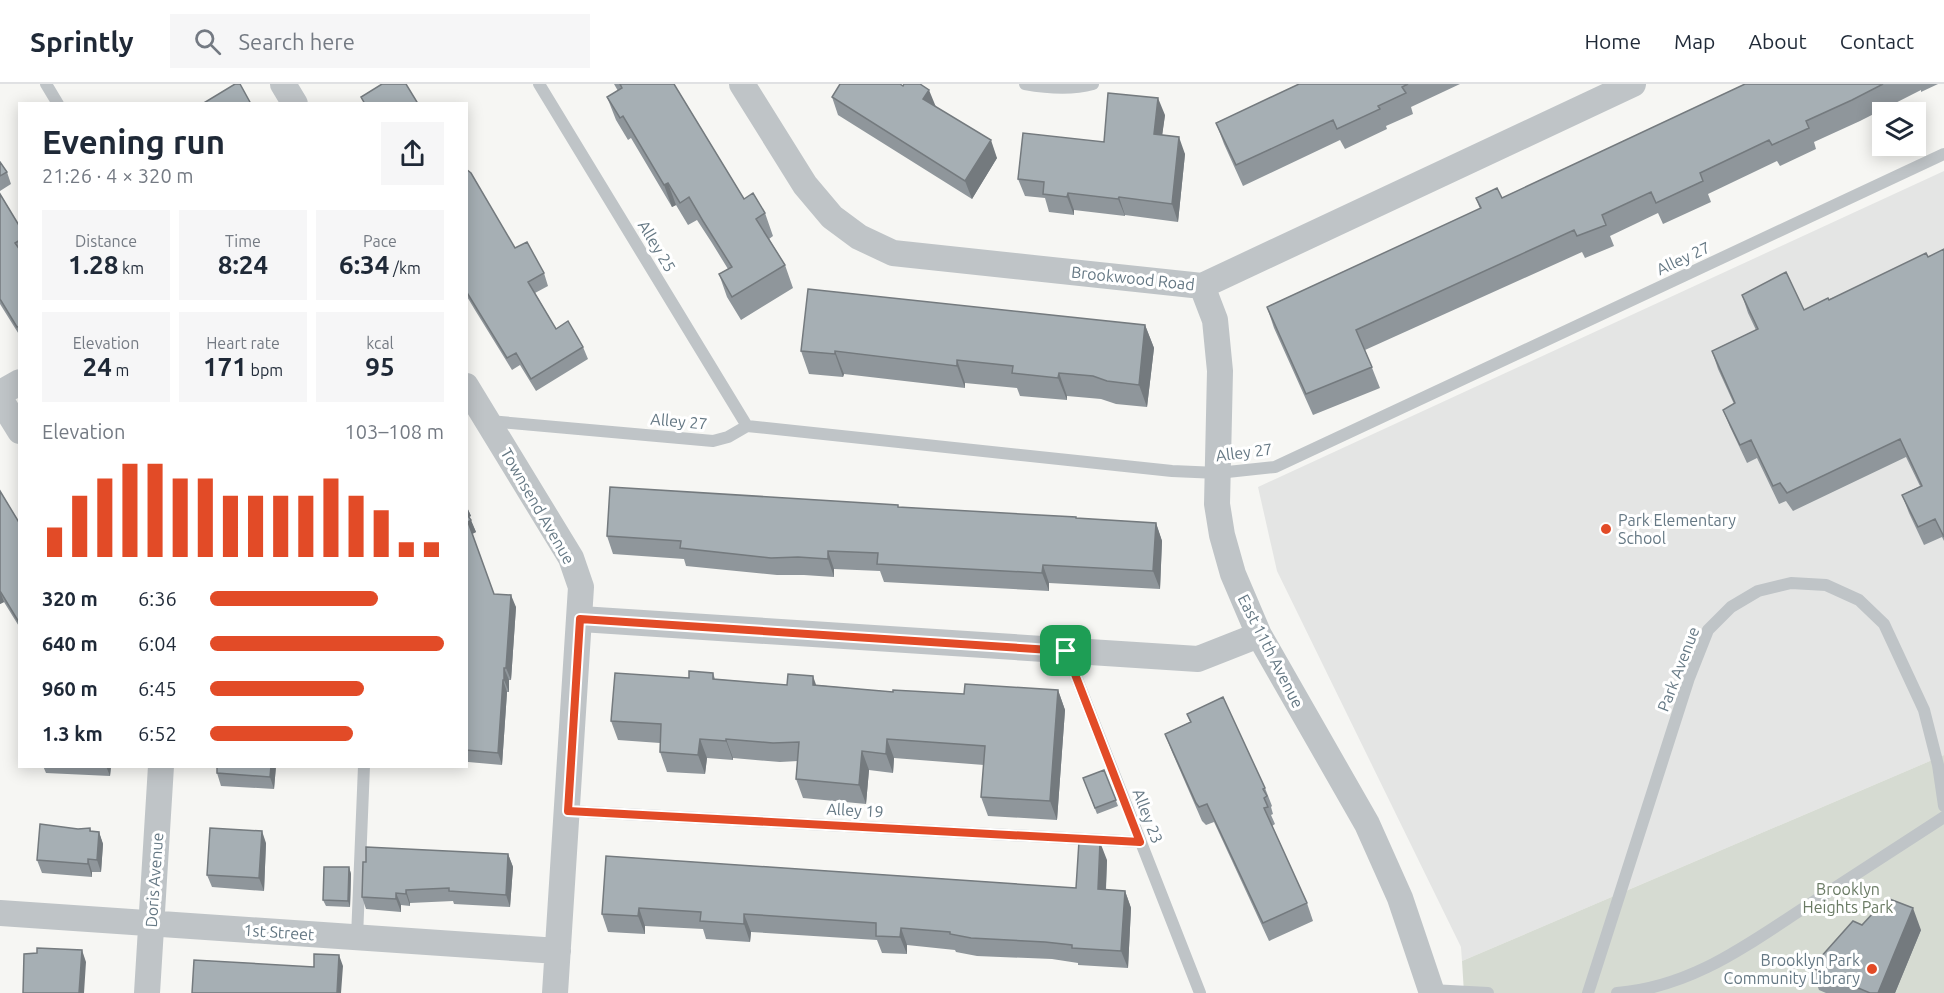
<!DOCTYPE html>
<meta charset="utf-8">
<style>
body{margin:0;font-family:Ubuntu,sans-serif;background:#f6f6f7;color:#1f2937;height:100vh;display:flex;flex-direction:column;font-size:22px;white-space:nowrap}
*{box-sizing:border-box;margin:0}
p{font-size:20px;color:#747a83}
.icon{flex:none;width:33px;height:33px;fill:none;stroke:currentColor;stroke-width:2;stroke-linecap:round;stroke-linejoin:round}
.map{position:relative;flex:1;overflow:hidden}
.sheet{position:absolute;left:18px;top:18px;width:450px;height:666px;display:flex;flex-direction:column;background:#fff;border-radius:0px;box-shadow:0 3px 15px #0003}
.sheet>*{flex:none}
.fabs{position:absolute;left:1872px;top:18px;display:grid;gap:12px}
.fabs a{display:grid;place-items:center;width:54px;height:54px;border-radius:0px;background:#fff;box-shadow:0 3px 15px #0003;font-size:30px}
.pin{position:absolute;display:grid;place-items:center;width:51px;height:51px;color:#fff;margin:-26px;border-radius:12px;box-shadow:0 3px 9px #0006}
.round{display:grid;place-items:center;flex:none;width:63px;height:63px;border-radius:0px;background:#f6f6f7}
.summary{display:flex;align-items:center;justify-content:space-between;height:102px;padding:0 24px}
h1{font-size:33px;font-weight:700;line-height:45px}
.figures{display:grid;grid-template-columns:repeat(3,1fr);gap:9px;height:102px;padding:6px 24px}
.figures div{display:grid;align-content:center;border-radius:0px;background:#f6f6f7;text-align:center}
.figures b{font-size:26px;font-weight:700}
.figures small{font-size:16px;font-weight:400}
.figures p{font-size:16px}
.chart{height:168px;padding:12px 24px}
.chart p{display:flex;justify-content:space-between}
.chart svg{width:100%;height:108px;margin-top:6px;stroke:#e24b27;stroke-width:6}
ul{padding:0 24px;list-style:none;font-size:20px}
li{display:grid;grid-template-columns:96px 72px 1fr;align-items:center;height:45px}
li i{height:15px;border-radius:8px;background:#e24b27}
header{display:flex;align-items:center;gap:36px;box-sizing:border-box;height:84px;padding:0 30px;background:#fff;border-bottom:2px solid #e0e1e3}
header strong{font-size:28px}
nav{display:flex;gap:33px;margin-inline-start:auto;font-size:21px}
.search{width:420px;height:54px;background:#f6f6f7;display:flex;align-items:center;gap:15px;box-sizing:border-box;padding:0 21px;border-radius:0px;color:#747a83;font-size:22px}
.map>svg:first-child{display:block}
.built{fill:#e4e5e4}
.green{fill:#d6dbd2}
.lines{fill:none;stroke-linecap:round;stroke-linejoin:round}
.lane{stroke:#bfc4c7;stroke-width:12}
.street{stroke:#bfc4c7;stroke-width:26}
.wall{fill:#8f969b}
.shaded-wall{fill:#747a7e}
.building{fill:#a6afb4;stroke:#747a7e;stroke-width:1.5}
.route-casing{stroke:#fff;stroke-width:12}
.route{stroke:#e24b27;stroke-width:8}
.poi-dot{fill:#e24b27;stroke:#fff;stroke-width:2}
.labels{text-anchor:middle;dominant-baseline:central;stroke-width:6;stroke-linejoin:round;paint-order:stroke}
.street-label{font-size:16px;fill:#657884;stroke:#fff}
.poi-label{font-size:16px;fill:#657884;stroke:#fff;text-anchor:start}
.park-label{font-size:16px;fill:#6a7b64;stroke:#fff}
</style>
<header>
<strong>Sprintly</strong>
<div class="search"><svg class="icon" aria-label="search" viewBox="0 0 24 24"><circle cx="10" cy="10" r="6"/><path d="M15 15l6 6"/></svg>Search here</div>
<nav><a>Home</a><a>Map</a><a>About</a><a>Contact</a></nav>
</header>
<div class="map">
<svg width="1944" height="909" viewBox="0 0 1944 909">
<rect width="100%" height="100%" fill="#f6f6f3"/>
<path class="built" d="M1944,87V671L1462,877L1461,863L1277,487L1258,403Z"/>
<path class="green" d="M1944,671V909H1464L1462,877Z"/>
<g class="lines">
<path class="lane" d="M46,0L58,20
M539,0L747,342
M1025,0C1047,4 1071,6 1093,0
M489,337L713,357L728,353L747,342L1172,387L1218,389L1275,383L1944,70
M1066,567L1200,909
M568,727L1140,758
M357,853L364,682
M1431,906L1488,909
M1588,909L1689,594L1708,546L1731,523L1758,507L1791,499L1826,501L1859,516L1884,540L1924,626L1938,681L1944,722
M1617,909C1693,903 1748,860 1810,820C1854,791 1899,762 1944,733"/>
<path class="street" d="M283,0L295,20
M742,0L805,101L832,133L859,153L893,169L1202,202L1633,0
M1202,202L1215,236L1220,287L1217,420L1222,451L1233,490L1259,551L1367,740L1400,814L1432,909
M466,302L571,474L581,503L555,909
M0,309L20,298
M0,315L20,347
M581,535L1198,575L1259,551
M0,829L558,867
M147,909L161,682"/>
</g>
<path class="wall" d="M614,0H674L744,115L765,129L773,152L769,155L785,181L793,204L741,236L727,213L719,190L728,185L712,159L697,136L688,141L676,121L672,123L631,54L628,56L616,36L607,13L618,7Z
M1299,0H1460L1411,23L1413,30L1386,42L1387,45L1345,65L1340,56L1243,102L1224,60L1216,39Z
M1745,0H1938L1921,8V6L1860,37L1814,58L1816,65L1780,82L1777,77L1708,110L1711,118L1663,140L1658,129L1610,152L1614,162L1585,174L1582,168L1365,266L1380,304L1313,331L1274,244L1267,223L1480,125L1476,114H1502Z
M832,13L935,22L997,74L972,115L838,31Z
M1165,31L1162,51L1185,70L1178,138L1125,131V132L1074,126V131L1049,128L1045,114L1025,112L1018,95Z
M0,78L7,88L11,100L0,107Z
M466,85L515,164L544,189L548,202L535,209L556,245L583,263L588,275L536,307L520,281L512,286L475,226L466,211Z
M0,110L20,143V252L0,220Z
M1944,165V457L1942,453L1924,461L1909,429L1902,411L1920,402L1906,373L1793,427L1786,417L1779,420L1757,374L1747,379L1730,343L1723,326L1734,320L1718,285L1712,267L1756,246L1748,229L1742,211L1804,226L1928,173Z
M1145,241L1154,264L1147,323L1116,320L1101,315L1067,312V316L1020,312L1017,304L965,299V304L844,290L843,293L809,290L801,267Z
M0,407L20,440V544L4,518L0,520Z
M466,421L471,432L469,433L476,448L472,450L494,510L516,523L511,596H509V608H507L502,681L468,678L466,675Z
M899,423L1156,439L1162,457L1160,505L1049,499V507L884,498L880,487L834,485V493L804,491H777L686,482L684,475L613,470L607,452Z
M713,589L715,595L787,601H817L893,608L964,610L1058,606L1065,626L1057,736L988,732L981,713L984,681L894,674L893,689L869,686L866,720L803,714L796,695L798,677L780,678L733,674V676L707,674L705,690L667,688L660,668V659L618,656L611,637L689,594Z
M1187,630L1265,704L1272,722L1271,723L1273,730L1271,731L1275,740L1272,742L1307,819L1313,837L1269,857L1214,738L1206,741L1202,737L1172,668L1165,650L1190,638Z
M43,682H111L110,692L46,689Z
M276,682L274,705L221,702L217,689Z
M1104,686L1118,722L1097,730L1083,694Z
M90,744L91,747L99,748L103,760L101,788H92V793L42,789L37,776L78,745Z
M266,759L264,807L212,803L207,791Z
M508,770L513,783L510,823L454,820L453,817L410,819V822L401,821V828L366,825L362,813Z
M606,772L1076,804L1107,776L1106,806L1125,807L1131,824L1128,884L1078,881V879L1052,875L977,872L956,868L955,866L907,861V870L882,869L877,856L751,848L750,858L706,855L703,845L645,842V850L608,848L602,830Z
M349,783L351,790L350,823L326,822L323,816Z
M1862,841L1921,846L1895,909H1826L1819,906L1811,884Z"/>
<path class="shaded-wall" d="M929,6L936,23L923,15Z
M1158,14L1165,31L1160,67L1154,50Z
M1179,53L1185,70L1178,138L1172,120Z
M991,56L997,74L972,115L965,97Z
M668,99L676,121L672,123L664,101Z
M1068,109L1074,126V131L1067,113Z
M1119,113L1125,131V132L1118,115Z
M1145,241L1154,264L1147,323L1139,301Z
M835,267L844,290L843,293L835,270Z
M957,276L965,299V304L957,282Z
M1059,289L1067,312V316L1058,294Z
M466,421L471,432L466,434Z
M471,436L476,448L472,450L468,438Z
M1156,439L1162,457L1160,505L1153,487Z
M828,467L834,485V493L828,475Z
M1043,481L1049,499V507L1042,489Z
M0,507L4,518L0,520Z
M511,511L516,523L511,596L506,584Z
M504,584L509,596V608L504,596Z
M813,592L820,612L813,601Z
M503,596L507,608L502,681L498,669Z
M1058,606L1065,626L1057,736L1050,717Z
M700,655L707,674L705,690L698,671Z
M726,655L733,674V676L726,657Z
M887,655L894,674L893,689L886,670Z
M862,667L869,686L866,720L859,701Z
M106,682H111L110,692Z
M271,682H276L274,705L270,693Z
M262,747L266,759L264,807L259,794Z
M99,748L103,760L101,788L97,776Z
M1100,758L1107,776L1105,823L1098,805Z
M508,770L513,783L510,823L506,811Z
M88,775L92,788V793L88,780Z
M349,783L351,790L350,823L348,817Z
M406,806L410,819V822L406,810Z
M1125,807L1131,824L1128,884L1121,867Z
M396,809L401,821V828L396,815Z
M639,824L645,842V850L638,832Z
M1913,824L1921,846L1895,909H1878Z
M744,830L751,848L750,858L744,840Z
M901,844L907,861V870L900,853Z
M82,866L86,878L84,909H79Z
M339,871L343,882L341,909H337Z"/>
<path class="building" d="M235,0H240L251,20H202Z
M382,0H406L417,18L414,20H365L361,13Z
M620,0H674L744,115L753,109L765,129L756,135L785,181L732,213L719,190L732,183L703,137L689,113L680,119L668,99L664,101L623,32L620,34L607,13L622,4Z
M840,0H900L903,2L904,0H920L929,6L923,15L991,56L965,97L832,13Z
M1299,0H1408L1402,3L1406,9L1378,22L1380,25L1337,45L1333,36L1236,81L1216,39Z
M1745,0H1883L1852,16L1806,37L1809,44L1772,61L1769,56L1700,89L1703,97L1656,119L1651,108L1602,131L1606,141L1577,152L1574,146L1356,246L1372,283L1306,310L1267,223L1481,124L1476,114L1497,104L1502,114Z
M1108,9L1158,14L1154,50L1179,53L1172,120L1119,113L1118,115L1068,109L1067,113L1043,110L1044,98L1018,95L1023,49L1104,58Z
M0,78L7,88L0,92Z
M466,85L471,89L515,164L527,158L544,189L528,198L556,245L568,237L583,263L531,295L516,269L507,274L466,207Z
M0,110L20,143V156L15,159L20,166V242L17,243L0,215Z
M1944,165V453L1935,435L1918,443L1902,411L1922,402L1900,355L1787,409L1780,399L1773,402L1751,356L1740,361L1723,326L1735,319L1712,267L1758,245L1742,211L1786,188L1804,226L1828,214L1829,216L1926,169L1928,173Z
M808,205L1145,241L1139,301L1107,297L1093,292L1059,289L1058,294L1012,289L1013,282L957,276V282L835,267V270L801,267Z
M610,403L898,421V423L1076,433V434L1156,439L1153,487L1043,481L1042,489L877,480L878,469L828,467V475L798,473L771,474L680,464L681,457L607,452Z
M0,407L20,440V540L0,507Z
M466,429L471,436L468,438L494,510L511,511L506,584H504V596H503L498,669L466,666Z
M689,587L713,589V595L787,601L788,590L813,592V601L893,608V606L964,610L965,600L1058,606L1050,717L981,713L985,662L887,655L886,670L862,667L859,701L796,695L799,658L773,659L726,655V657L700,655L698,671L660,668L661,640L611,637L615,589L689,594Z
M1223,613L1265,704L1263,705L1267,712L1264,714L1268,723L1264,724L1307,819L1263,839L1207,720L1199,723L1196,719L1165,650L1191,638L1187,630Z
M217,682H271L270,693L217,689Z
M1104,686L1116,716L1095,724L1083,694Z
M40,740L78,745L90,744V747L99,748L97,776L88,775V780L37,776Z
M210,744L262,747L259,794L207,791Z
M1079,757L1100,758L1098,805L1125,807L1121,867L1072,864V861L1045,858L971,854L950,850V848L901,844L900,853L876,852V839L744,830V840L700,837L701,828L639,824L638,832L602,830L606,772L1076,804Z
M366,763L508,770L506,811L449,807V804L406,806V810L396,809V815L362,813L363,778H366Z
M324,783H349L348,817L323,816Z
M1887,814L1913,824L1878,909H1870L1811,884L1853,837L1862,841Z
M37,864L82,866L79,909H23L24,870L37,869Z
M314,870L339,871L337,909H192L194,876L314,883Z"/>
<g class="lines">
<defs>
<path id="route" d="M580,535L1066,567L1140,758L568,727Z"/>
</defs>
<use href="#route" class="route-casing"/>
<use href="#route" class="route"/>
</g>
<g class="poi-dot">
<circle cx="1606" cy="445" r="6"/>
<circle cx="1872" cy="885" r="6"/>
</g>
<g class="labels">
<g class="street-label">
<text transform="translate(657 162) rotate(59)">Alley 25</text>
<text transform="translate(1683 174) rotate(-25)">Alley 27</text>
<text transform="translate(1133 194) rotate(6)">Brookwood Road</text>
<text transform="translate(679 337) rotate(5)">Alley 27</text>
<text transform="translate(1244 368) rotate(-7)">Alley 27</text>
<text transform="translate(538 422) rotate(60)">Townsend Avenue</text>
<text transform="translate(1271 567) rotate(63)">East 11th Avenue</text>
<text transform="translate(1678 585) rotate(-69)">Park Avenue</text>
<text transform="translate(855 726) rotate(3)">Alley 19</text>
<text transform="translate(1148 732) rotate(69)">Alley 23</text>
<text transform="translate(154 796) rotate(-86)">Doris Avenue</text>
<text transform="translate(279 848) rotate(4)">1st Street</text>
</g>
<g class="poi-label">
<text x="1618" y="436">Park Elementary<tspan x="1618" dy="18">School</tspan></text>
<text x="1860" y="876" text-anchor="end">Brooklyn Park<tspan x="1860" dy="18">Community Library</tspan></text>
</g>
<g class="park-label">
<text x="1848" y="805">Brooklyn<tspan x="1848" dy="18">Heights Park</tspan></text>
</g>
</g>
</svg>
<div class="fabs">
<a><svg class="icon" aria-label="layers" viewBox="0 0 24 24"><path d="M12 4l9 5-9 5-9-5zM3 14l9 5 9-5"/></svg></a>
</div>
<div class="pin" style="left:1066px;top:567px;background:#1e9e55"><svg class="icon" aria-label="arrive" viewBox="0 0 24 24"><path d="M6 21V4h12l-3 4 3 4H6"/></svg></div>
<section class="sheet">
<div class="summary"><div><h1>Evening run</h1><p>21:26 · 4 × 320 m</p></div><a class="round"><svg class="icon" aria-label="share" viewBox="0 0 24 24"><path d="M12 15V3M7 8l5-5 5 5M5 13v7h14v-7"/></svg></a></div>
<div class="figures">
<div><p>Distance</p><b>1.28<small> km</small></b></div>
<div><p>Time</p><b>8:24</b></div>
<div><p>Pace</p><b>6:34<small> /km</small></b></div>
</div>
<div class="figures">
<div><p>Elevation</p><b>24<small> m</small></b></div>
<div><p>Heart rate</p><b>171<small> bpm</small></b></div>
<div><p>kcal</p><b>95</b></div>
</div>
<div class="chart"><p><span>Elevation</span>103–108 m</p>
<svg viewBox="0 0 160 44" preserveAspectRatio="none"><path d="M5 44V32M15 44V19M25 44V12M35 44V6M45 44V6M55 44V12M65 44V12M75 44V19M85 44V19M95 44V19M105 44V19M115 44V12M125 44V19M135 44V25M145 44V38M155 44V38"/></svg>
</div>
<ul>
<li><b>320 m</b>6:36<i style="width:72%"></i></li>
<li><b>640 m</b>6:04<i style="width:100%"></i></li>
<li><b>960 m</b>6:45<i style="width:66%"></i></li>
<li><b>1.3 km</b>6:52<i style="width:61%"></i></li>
</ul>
</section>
</div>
